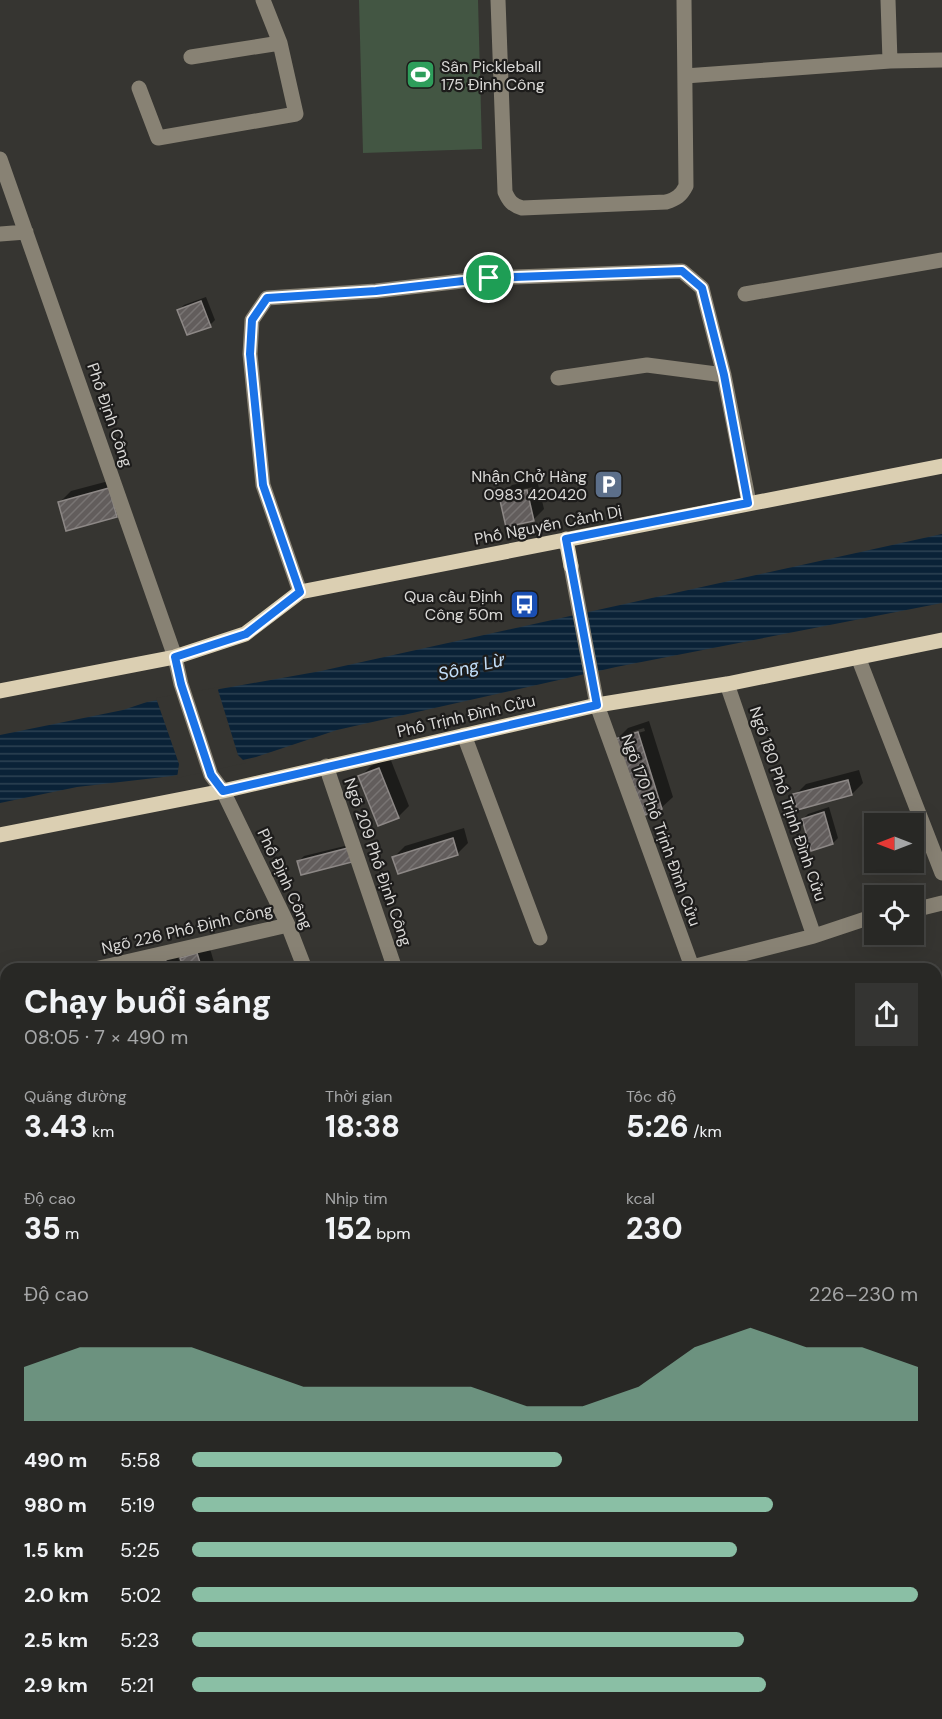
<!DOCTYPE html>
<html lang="vi">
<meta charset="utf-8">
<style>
body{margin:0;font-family:"DM Sans",sans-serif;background:#343432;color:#f1f3f6;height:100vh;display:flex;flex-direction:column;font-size:22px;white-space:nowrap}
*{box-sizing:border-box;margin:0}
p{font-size:20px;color:#a5a6a7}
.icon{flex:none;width:33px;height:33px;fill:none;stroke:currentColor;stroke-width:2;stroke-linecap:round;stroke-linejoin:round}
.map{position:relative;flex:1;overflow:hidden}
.details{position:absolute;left:0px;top:963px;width:942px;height:756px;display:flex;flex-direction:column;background:#282825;border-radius:18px 18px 0 0;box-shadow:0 6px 24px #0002,0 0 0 2px #444442}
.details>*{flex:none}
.needle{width:39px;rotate:270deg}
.fabs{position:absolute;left:864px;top:813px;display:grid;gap:12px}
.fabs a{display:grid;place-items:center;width:60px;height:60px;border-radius:0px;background:#282825;box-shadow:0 6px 24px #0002,0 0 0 2px #444442;font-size:30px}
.pin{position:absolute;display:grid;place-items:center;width:51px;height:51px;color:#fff;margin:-26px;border:3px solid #fff;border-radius:50%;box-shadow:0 2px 6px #0007}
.round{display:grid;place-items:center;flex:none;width:63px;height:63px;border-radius:0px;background:#343432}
.overview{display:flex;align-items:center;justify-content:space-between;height:102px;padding:0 24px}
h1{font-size:33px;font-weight:800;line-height:45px}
.metrics{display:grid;grid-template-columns:repeat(3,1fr);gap:9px;height:102px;padding:6px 24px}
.metrics div{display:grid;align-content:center}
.metrics b{font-size:30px;font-weight:800}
.metrics small{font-size:16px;font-weight:400}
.metrics p{font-size:16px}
.chart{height:168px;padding:12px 24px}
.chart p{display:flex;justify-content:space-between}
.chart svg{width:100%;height:108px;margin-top:6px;fill:#8abfa5;opacity:.7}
ul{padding:0 24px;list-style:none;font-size:20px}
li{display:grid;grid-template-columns:96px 72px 1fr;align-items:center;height:45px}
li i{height:15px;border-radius:8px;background:#8abfa5}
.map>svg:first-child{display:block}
.built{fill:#3f3b31}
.green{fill:#435643}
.cemetery{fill:url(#cemetery-stones)}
.water{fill:url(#water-rules)}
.pier{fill:#363531}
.shadow{fill:#0007;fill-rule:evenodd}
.building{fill:url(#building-hatch);stroke:#8d8886;stroke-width:1.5}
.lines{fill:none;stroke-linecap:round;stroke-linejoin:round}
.minor{stroke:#888274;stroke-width:15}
.major{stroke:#dbcfb2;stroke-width:15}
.route-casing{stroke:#fff;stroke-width:12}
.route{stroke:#1a73e8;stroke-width:8}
.labels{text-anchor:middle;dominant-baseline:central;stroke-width:4.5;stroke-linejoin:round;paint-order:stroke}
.poi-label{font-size:16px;fill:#dad9d7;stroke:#1d1c1b;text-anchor:end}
.street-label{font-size:16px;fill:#dad9d7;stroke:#1d1c1b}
.water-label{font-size:18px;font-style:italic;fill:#c4e0fb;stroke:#1d1c1b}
</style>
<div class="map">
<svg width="942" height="1719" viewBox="0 0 942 1719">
<defs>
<pattern id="cemetery-stones" width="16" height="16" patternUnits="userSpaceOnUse" patternTransform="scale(1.5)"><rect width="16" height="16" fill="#435643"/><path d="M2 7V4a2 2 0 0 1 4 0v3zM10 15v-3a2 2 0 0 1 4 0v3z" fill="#5e6e5d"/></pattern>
<pattern id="water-rules" width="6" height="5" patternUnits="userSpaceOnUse" patternTransform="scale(1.5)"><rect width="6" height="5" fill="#0a2237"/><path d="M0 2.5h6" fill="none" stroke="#2d4253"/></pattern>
<pattern id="building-hatch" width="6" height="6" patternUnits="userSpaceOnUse" patternTransform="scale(1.5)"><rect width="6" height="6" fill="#625d5c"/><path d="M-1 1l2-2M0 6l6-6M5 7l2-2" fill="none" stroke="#787473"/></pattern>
</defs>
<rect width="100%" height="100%" fill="#363531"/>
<path class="built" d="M942,1194V1337L936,1339V1196Z"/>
<path class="green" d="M359,0H478L482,149L363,153Z"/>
<path class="cemetery" d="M104,1713H200V1719H105Z"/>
<path class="water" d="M942,534V603L616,667L337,730L256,757L172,776L77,787L0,803V735L123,710L147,702L321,671Z"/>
<path class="pier" d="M220,687L218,690L238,755L246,763L177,778L179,764L156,698Z"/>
<path class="shadow" d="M206,297L215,320L210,325L179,310L184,305Z
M120,478L127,504L116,515L60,502L71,491Z
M537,480L544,509L533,520L501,496L512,485ZM534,487V490L512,495V491Z
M649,721L673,797L661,808L617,739L628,728ZM644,728L645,731L628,736V733Z
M390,758L409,806L398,817L360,777L371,766Z
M859,770L863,783L852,794L795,795L806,784Z
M829,807L838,838L833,843L803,819L808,814Z
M464,828L468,843L457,854L394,857L405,846Z
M353,844L356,855L299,861L304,856Z
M208,942L216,969H185L182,958L193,947Z
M176,948L181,969H149Z
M942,1183V1268L938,1270L936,1265V1185Z
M41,1713H107L108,1719H35Z
M884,1713H899L902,1719H875Z"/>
<path class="building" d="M201,301L211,327L187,335L177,310Z
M109,488L117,517L66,531L58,502Z
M527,490L534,521L506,527L499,496Z
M638,732L662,809L645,815L615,739Z
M379,768L399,818L378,826L358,776Z
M848,780L852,795L797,810L793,794Z
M824,812L833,844L811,851L802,819Z
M453,838L458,855L398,874L392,857Z
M348,848L352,862L301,875L297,861Z
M197,953L202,969H184L180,958Z
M165,958L168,969H147L146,964Z
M941,1196L942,1270L937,1271L936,1198Z
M6,1304V1325L0,1306Z
M87,1713H95L96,1719H43Z"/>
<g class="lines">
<path class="minor" d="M498,0L505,192C509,201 512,205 522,208L666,202C676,199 681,196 686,186L684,0
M888,0L890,61
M191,57L280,43
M685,76L890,61L942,60
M139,88L158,138L296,114L280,43L263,0
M0,159L175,657L181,684L211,775L223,791L288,925L305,969
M0,234L26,232
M745,294L942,260
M558,378L647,365L724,375
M571,566L597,705L692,967
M300,592L263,485L250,354L252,320L267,298L376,291L488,278L682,271L702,288L724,375L749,503
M858,657L942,873
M727,684L814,936
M464,735L540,938
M326,766L395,969
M914,910L942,903
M95,969L288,925
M684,969L814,936L874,916
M0,1028L6,1009
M936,1033L942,1027
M0,1252L6,1251
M936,1359L942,1357
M0,1387L6,1386
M936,1473L942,1471
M0,1528H6
M936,1708L938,1719
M582,1713L584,1719
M759,1713L763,1719
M447,1719L448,1713
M662,1719V1713"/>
<path class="major" d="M566,539L571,566
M0,691L175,657L245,634L300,592L942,466
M0,835L223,791L597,705L727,684L942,640"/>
</g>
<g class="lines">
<defs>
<path id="route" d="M682,271L702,288L724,375L748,503L566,539L597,705L223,791L211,775L181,684L175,657L246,634L300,592L263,485L250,354L252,320L267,298L376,291L489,278Z"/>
</defs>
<use href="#route" class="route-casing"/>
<use href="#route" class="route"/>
</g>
<defs>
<symbol id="stadium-square" viewBox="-11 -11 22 22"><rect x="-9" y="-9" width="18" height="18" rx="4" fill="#2e9e5b" stroke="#1d1c1b"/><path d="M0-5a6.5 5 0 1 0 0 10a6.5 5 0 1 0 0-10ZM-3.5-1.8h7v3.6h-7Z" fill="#fff"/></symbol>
<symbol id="parking-square" viewBox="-11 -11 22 22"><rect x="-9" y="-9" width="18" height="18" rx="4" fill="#5c6f8a" stroke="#1d1c1b"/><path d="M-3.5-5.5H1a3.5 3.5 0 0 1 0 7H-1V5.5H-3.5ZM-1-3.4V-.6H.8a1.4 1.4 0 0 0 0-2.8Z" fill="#fff"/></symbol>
<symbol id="bus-square" viewBox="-11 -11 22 22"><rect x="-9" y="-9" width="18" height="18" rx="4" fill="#1a4fb4" stroke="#1d1c1b"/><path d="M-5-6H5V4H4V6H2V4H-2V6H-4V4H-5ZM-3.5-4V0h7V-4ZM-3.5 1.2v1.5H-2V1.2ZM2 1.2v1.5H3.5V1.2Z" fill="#fff"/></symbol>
</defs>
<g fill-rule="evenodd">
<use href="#stadium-square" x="404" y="58" width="33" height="33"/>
<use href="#parking-square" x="592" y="468" width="33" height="33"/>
<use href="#bus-square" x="508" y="588" width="33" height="33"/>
</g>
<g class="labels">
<g class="poi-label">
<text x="441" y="66" text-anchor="start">Sân Pickleball<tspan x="441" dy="18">175 Định Công</tspan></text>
<text x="587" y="476">Nhận Chở Hàng<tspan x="587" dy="18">0983 420420</tspan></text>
<text x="503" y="596">Qua cầu Định<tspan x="503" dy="18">Công 50m</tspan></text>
</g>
<g class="street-label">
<text transform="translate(110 415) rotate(71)">Phố Định Công</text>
<text transform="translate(548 525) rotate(-11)">Phố Nguyễn Cảnh Dị</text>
<text transform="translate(466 716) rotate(-13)">Phố Trịnh Đình Cửu</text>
<text transform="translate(788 804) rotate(71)">Ngõ 180 Phố Trịnh Đình Cửu</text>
<text transform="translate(661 830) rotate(70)">Ngõ 170 Phố Trịnh Đình Cửu</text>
<text transform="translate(378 862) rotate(71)">Ngõ 209 Phố Định Công</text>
<text transform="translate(285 879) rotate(65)">Phố Định Công</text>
<text transform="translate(187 929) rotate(-13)">Ngõ 226 Phố Định Công</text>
</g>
<g class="water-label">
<text transform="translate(471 667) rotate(-13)">Sông Lừ</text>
</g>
</g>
</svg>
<div class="fabs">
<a><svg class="needle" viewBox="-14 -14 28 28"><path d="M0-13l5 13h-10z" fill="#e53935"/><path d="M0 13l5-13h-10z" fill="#a5a6a7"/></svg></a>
<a><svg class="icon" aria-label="locate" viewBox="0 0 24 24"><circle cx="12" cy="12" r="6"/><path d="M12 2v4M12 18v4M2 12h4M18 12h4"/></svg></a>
</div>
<div class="pin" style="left:489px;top:278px;background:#1e9e55"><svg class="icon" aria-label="arrive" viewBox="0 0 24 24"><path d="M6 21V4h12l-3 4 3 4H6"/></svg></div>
<section class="details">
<div class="overview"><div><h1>Chạy buổi sáng</h1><p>08:05 · 7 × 490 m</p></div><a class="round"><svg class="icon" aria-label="share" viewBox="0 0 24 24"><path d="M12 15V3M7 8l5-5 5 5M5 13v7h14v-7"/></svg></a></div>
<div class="metrics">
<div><p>Quãng đường</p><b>3.43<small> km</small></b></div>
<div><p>Thời gian</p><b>18:38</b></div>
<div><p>Tốc độ</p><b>5:26<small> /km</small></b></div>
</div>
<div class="metrics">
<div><p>Độ cao</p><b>35<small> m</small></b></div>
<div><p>Nhịp tim</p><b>152<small> bpm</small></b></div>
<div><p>kcal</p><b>230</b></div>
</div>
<div class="chart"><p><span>Độ cao</span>226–230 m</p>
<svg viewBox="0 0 160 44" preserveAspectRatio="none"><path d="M0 44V22L10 14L20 14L30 14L40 22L50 30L60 30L70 30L80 30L90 38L100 38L110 30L120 14L130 6L140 14L150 14L160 22V44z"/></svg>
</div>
<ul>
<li><b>490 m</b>5:58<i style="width:51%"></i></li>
<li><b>980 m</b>5:19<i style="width:80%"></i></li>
<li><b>1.5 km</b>5:25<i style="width:75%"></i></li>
<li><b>2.0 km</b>5:02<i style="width:100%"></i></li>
<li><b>2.5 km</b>5:23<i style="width:76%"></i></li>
<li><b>2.9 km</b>5:21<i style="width:79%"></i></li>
</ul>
</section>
</div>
